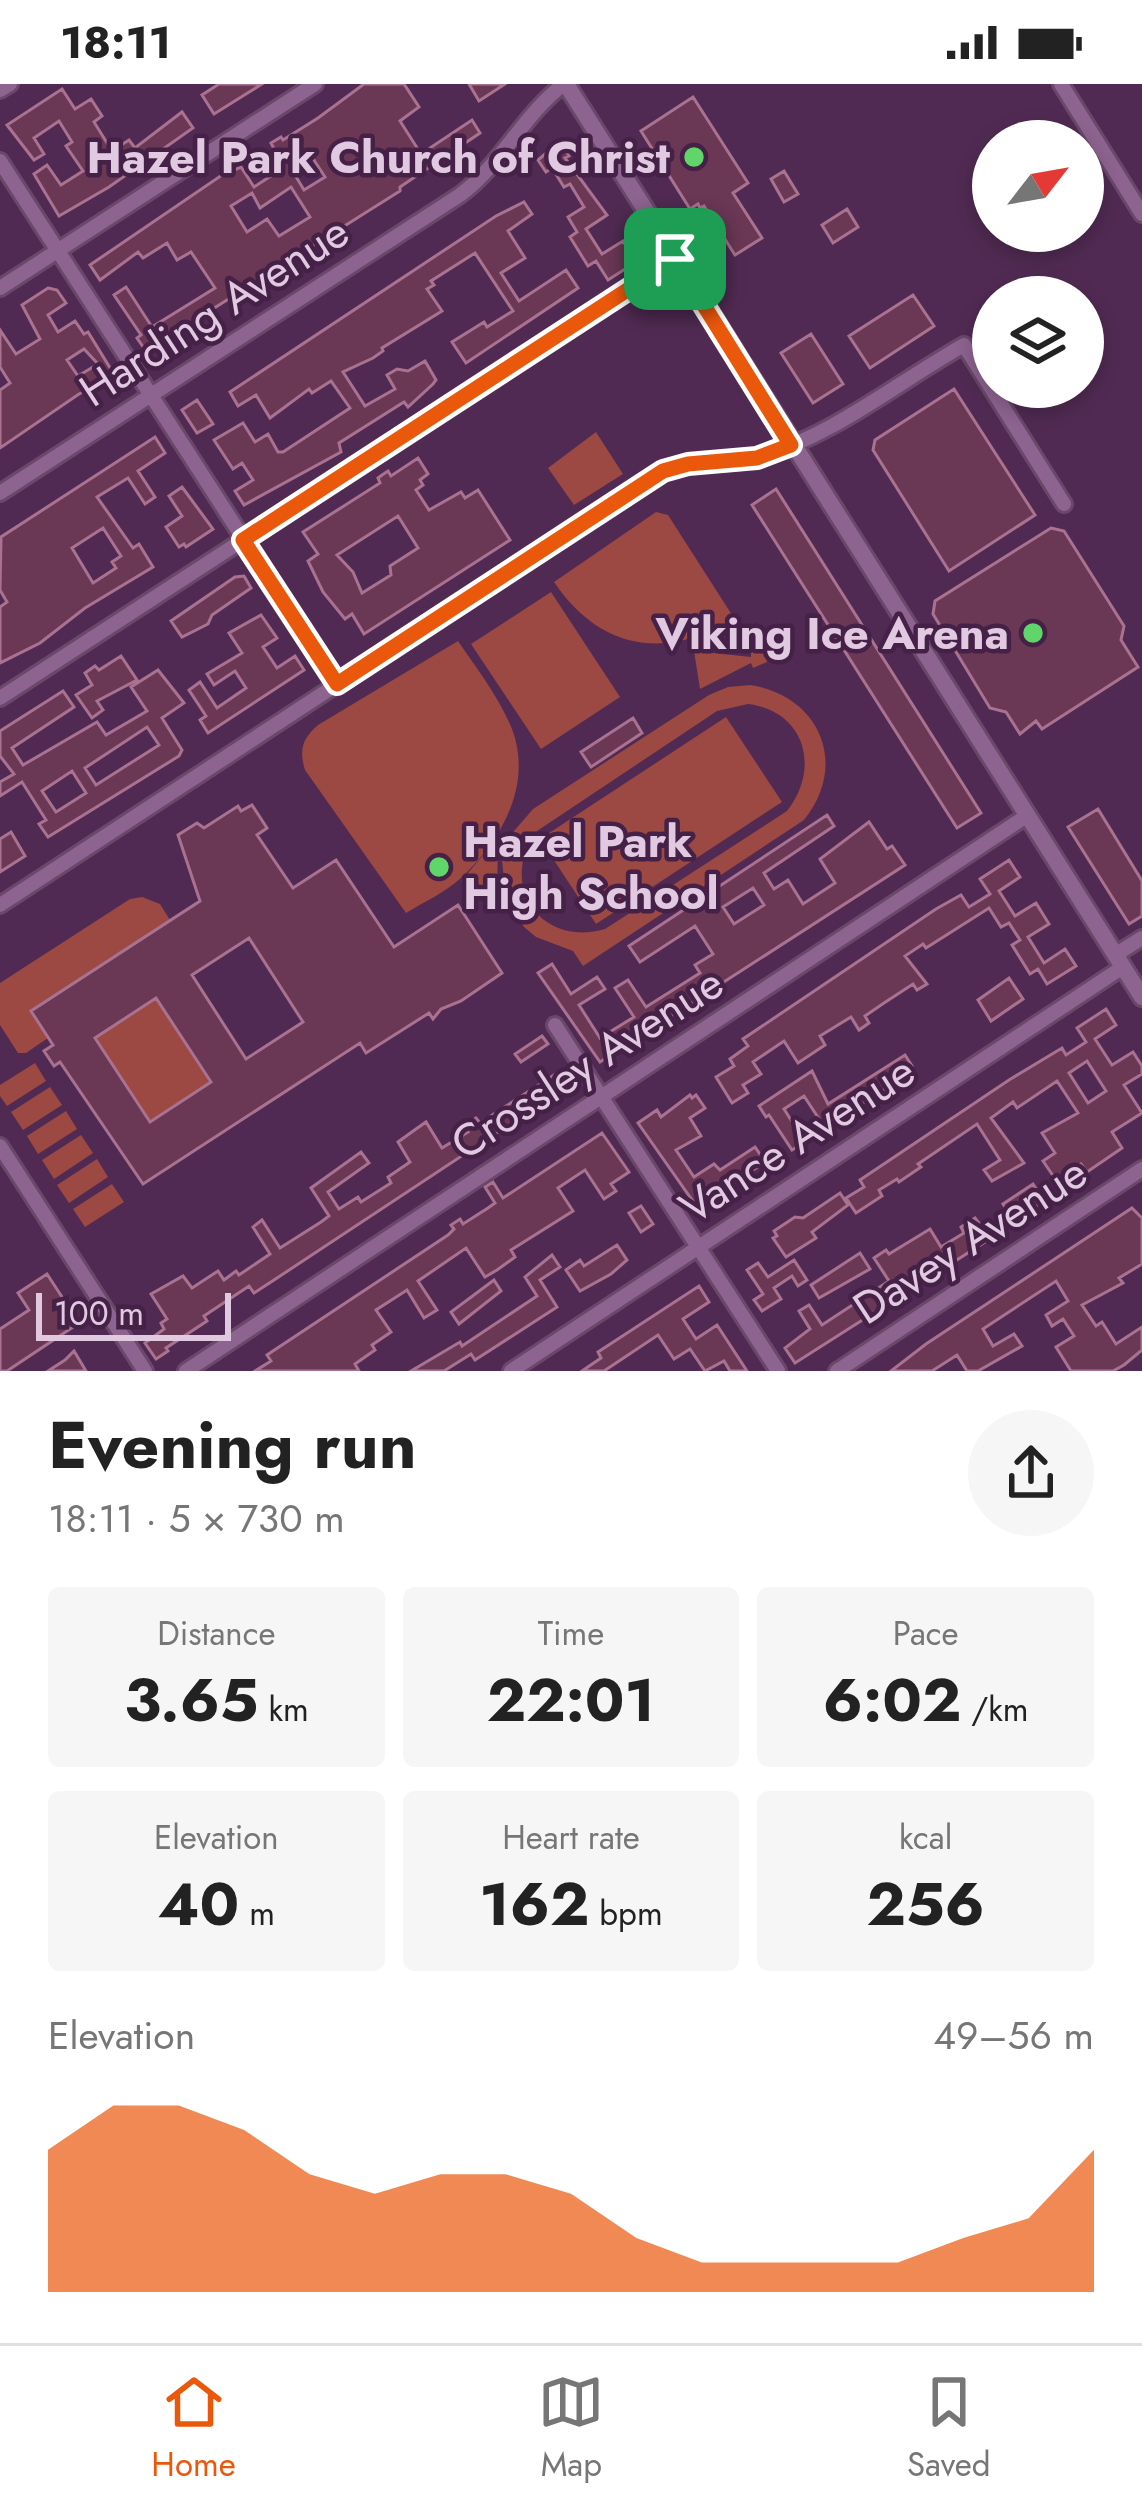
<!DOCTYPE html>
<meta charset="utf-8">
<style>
body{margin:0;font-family:Jost,sans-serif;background:#f6f6f6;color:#222;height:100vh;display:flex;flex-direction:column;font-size:45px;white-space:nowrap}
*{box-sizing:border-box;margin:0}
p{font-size:39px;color:#767676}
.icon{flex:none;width:66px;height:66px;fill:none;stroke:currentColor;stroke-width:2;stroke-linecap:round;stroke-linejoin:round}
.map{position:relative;height:1287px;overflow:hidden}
.details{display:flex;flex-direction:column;background:#fff;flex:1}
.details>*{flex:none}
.needle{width:78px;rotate:59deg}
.controls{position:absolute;left:972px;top:36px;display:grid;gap:24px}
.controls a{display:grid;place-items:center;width:132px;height:132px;border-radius:50%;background:#fff;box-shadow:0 6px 18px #0003;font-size:60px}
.scale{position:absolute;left:36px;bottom:30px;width:195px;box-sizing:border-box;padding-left:12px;border:6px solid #e1c9e1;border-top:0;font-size:33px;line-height:42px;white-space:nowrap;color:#e1c9e1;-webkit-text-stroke:9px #452047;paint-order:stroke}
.pin{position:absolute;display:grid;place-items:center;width:102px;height:102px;color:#fff;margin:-51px;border-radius:24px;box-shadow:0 6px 18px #0006}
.round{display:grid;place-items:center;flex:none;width:126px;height:126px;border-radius:63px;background:#f6f6f6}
.head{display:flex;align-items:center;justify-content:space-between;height:204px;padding:0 48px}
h1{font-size:66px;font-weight:700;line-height:90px}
.figures{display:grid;grid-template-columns:repeat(3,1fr);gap:18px;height:204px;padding:12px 48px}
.figures div{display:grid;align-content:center;border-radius:12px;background:#f6f6f6;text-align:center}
.figures b{font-size:60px;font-weight:700}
.figures small{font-size:33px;font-weight:400}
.figures p{font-size:33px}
.chart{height:336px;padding:24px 48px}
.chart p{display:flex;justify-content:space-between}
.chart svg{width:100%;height:216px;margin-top:12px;fill:#ea580c;opacity:.7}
.status{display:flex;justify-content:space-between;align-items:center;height:84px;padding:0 60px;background:#fff;direction:ltr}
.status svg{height:33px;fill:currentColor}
.menu{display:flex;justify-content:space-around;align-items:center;height:168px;border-top:3px solid #e0e0e0;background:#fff;font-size:33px;color:#767676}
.menu a{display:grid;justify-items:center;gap:6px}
.menu .on{color:#ea580c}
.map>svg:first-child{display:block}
.green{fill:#9c4843;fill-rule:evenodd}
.building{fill:#6a3755;stroke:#aa7291;stroke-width:3;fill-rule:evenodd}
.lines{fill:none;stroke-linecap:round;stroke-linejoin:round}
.minor-casing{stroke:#69486a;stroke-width:20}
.tertiary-casing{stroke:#69486a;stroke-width:22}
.minor{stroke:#8d638f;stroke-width:14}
.tertiary{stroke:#8d638f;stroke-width:16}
.route-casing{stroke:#fff;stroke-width:24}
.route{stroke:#ea580c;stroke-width:15}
.poi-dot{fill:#60d56a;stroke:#452047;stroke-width:4.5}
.labels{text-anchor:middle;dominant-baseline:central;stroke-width:9;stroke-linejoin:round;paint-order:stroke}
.poi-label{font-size:45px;font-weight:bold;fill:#e1c9e1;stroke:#452047;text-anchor:end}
.street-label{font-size:45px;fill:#e1c9e1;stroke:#452047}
</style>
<div class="status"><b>18:11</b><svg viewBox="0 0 49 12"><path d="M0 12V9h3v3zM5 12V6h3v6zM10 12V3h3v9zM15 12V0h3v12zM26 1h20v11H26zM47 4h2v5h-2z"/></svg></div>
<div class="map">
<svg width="1142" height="1287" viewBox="0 0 1142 1287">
<rect width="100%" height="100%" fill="#502a52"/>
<path class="green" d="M596,348L623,390L574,421L548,384Z
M656,428L668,431L734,534C666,577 600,566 554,498Z
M551,508L620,613L541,665L471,560Z
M458,557C477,585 499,613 512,645C533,700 502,756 461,794C446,808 424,818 406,829L305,686C299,666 302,655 318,641Z
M758,566L766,569L767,578L753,584L751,579L700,605L694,567L751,573V567Z
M750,601C820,612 849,680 804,736L583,882L573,867L536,853L524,843L506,814L502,776L514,747L533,725L709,611L728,603ZM748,620C805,627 821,684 787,727L605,845C541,864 497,801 537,747L717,627Z
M726,633L782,718L596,840L540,755Z
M491,762L498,764L497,805L488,815L478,799L461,797Z
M142,813L160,820L170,836L31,927L48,954L26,969H18L0,941V899L130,815Z
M156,914L211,998L150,1038L95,954Z
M35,979L46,997L7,1022L0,1012V1001Z
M50,1003L62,1021L23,1046L11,1028Z
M66,1027L77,1045L38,1070L27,1052Z
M81,1051L93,1069L54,1095L42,1076Z
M97,1075L108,1093L69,1119L57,1101Z
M112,1100L124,1118L85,1143L73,1125Z"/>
<path class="building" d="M219,0H262L214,30L202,11Z
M364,0H404L419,23L400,37L421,70L472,36L480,49L400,103V107L146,267L137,254L141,251L114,211L126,203L152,243L215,204L191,168L177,176L167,159L143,174L138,168L100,196L90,181L222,91L241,83L254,103L280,86L278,83L282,80L271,59L281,53L283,56L318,34ZM312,73L325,93L304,106L292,86ZM291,103L310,133L279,152L267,135L247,148L231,122L252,109L260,124Z
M469,0H505L479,17Z
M62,5L75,25L91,15L102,32L94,38L112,67L129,56L135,64L182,28L193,44L109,103L59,132L34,90L47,81L61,101L83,87L66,62L72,58L59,37L34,54L44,70L34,76L7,41Z
M693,13L748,99L733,109L762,154L735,171L704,122L700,124L698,120L690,125L641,47Z
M560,57L569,72L565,74L607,131L586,145L602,170L623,157L636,178L608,196L596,177L588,182L570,153L577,148L568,133L584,123L570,100L564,103L552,84L546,88L538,76Z
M784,87L798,110L784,118L771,95Z
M524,118L532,130L508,147L525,174L501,189L519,217L566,186L578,204L466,279L452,258L484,238L487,243L513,227L475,169L431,197L434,201L427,205L442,227L382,264L383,267L373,274L343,288L365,322L395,305L387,291L397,285L408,287L425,277L436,296L433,300L408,323L404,318L339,359L341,368L244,421L235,407L253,396L242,379L233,385L214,356L243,339L255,358L268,350L278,368H283L350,324L331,297L312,309L309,305L270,334L256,311L238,322L230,308L496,132Z
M847,125L858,143L833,159L822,141Z
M48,204L57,206L66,219L48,231L58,248L75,237L84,250L88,248L115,292L79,310L0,364V306L10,299L0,283V246L16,270L40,255L22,221ZM84,265L98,280L78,292L67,276Z
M913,211L934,242L870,284L849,252Z
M811,250L843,300L813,319L781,269Z
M954,305L1035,431L949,487L873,366L875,356Z
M197,316L213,340L197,349L182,326Z
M155,353L165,369L138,387L155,413L145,420L128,394L97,413L133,464L139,460L153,483L85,524L40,559L0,579V523L7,518L0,506L1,453ZM103,444L121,472L112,478L116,484L93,499L72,464Z
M418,374L428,390L420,396L423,401L416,406L429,426L461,408L465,414L478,406L510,456L364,550L352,530L345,535L323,508L308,477L318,470L303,448L380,399L378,394L382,391L388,387L391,392ZM398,432L418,464L390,482L391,491L362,509L353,488L337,471Z
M182,403L213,445L186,463L184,460L179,463L166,443L182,432L169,412Z
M776,405L981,729L957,744L752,421Z
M1051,444L1064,447L1124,542L1121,556L1138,583L1042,645L1036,637L1020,650L1006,628L990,624L933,530L935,517Z
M244,492L251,504L212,531L208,540L182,553L171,537L235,493Z
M261,531L277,554L263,563L277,584L295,572L304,586L208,649L200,636L206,632L189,606L200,598L217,624L246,604L235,587L214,601L207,590L242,569L229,549Z
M121,572L137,596L97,617L103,626L92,634L76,611L92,601L85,589L95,582L99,586Z
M158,586L184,619L162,634L182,666L179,672L48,753L39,740L46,736L22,698L0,712V698L14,690L0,672V647L63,607L74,623L12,664L23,681L97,638L106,651L147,627L131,603ZM147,643L159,661L96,701L85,684ZM72,687L86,709L56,728L42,707Z
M633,634L642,649L591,683L581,668Z
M252,721L267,744L257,751L293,804L336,776L394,863L458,821L502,889L461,917L441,925L433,935L429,929L366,969L360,959L143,1100L60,978L54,982L44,967L53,961L31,927L200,817L178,751L197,739L204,744L238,722L241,727ZM249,854L303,938L246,975L192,891ZM156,914L211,998L150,1038L95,954Z
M1098,725L1142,797V832L1129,840L1068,743Z
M827,731L834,742L764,789L774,805L788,796L803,820L835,799L820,775L869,738L887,765L892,762L905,781L600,978L538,889L552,880L571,910L597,893L605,905L579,921L600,954L634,933L615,904L628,896L646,923L700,889L695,881L713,870L695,842L640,878L629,862ZM753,804L764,821L734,840L723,823Z
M11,748L25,772L0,788V755Z
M1009,776L1020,793L999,807L1015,832L1036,819L1049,840L1028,853L1044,879L1065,865L1076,882L1047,900L1038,885L1030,890L1012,861L1020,856L1009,839L1001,843L989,824L926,864L923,860L905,872L927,900L917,906L913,900L884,919L865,932L869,939L859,946L851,933L820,952L825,961L798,979L784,957L753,978L761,990L743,1001L748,1009L732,1019L716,993L734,982L730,975L748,962L743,955L936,825L961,811L969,823L990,810L980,795Z
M1009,894L1023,915L991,937L978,916Z
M1106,925L1116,941L1095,955L1112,981L1133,968L1142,982V990L1124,1001L1142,1029L1112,1048L1122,1064L1087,1088L1081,1080L1056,1096L1043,1077L1055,1069L1042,1049L1078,1029L1057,997L1017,1024L1013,1018L991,1034L1024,1079L992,1097L984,1086L1000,1076L977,1040L918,1080L921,1083L899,1098L897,1095L879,1106L882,1112L856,1129L846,1114L864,1103L860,1096L1009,996L1062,964L1066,971L1086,958L1077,944ZM1087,977L1106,1007L1088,1019L1069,989Z
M542,952L548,960L521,978L515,970Z
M905,971L912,982L908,985L911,988L825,1044L804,1012L784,1025L805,1058L792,1066L769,1031L766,1033L759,1022L812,987L828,1020Z
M560,987L569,1001L274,1196L254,1209L249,1202L204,1232L207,1237L166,1264L168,1267L156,1275L145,1259L164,1245L161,1239L167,1235L151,1210L183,1192L192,1204L218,1187L224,1196L236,1187L239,1191L270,1170L253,1143L262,1136L280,1164L321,1138L329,1132L311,1104L361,1068L369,1079L328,1108L339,1125L358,1113L361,1118L391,1099L388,1093L410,1078L398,1058L416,1045L426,1038L442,1064L468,1048L464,1042L476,1034L480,1039Z
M690,1011L692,1014L696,1011L705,1024L690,1034L701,1052L676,1066L694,1093L714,1080L720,1086L755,1063L766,1079L745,1090L743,1087L697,1123L638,1039L657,1026L661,1033Z
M602,1049L629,1088L611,1100L616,1107L604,1115L585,1086L558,1104L573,1127L511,1166L515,1173L497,1186L485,1193L466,1164L418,1197L437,1226L424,1234L407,1206L376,1226L391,1248L372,1261L375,1266L355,1280L359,1287H255L271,1277L267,1271L448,1151L454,1145L451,1141L460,1135L463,1140L488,1124L495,1119L485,1103L493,1098L503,1114Z
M1033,1100L1044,1117L1014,1136L1003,1120Z
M840,1109L848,1121L812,1148L816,1154L786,1173L773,1154L777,1152L774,1147L795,1133L803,1134Z
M641,1122L653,1140L641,1148L629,1129Z
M1132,1124L1142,1134V1180L1119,1194L1123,1199L1082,1221L1096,1242L1102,1238L1116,1260L1142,1243V1266L1124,1281L1113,1287H1071L1056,1263L1074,1252L1063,1235L1052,1242L1046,1231L1068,1217L1056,1197L983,1245L993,1262L1014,1250L1022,1262L978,1287H967L957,1271L932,1287H891L926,1260Z
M975,1134L988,1151L983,1155L985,1158L795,1279L785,1264L810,1245L799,1227L809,1221L822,1241L889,1197L874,1174L886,1166L889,1170L930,1145L941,1163L964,1149L961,1143Z
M617,1161L627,1176L611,1190L580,1207L566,1186L580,1176L584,1182Z
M860,1169L870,1185L819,1214L811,1201Z
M552,1171L560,1183L540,1196L557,1223L475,1276L471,1270L444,1287H411L460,1258L462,1262L537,1212L525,1193Z
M794,1176L807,1196L798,1202L792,1192L774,1204L781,1215L762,1227L754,1216L763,1210L747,1186L758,1179L768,1193Z
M47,1190L79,1239L7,1287H0V1245L29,1226L18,1209Z
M494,1196L501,1207L459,1240L451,1228Z
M699,1202L709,1218L683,1235L696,1255L717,1241L747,1287H730L724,1277L705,1287L690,1265L674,1275L658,1251L604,1287H582L601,1274L598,1268Z
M74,1267L86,1287H48L65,1276Z"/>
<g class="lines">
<defs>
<path id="minor" d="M1061,0L1142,130
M0,6L10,0
M0,77L337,600
M0,204L315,0
M0,409L460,111C501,81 523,31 564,0
M0,614L675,175
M0,821L663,387C693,375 726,383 756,374C833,352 895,300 964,261L1064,420
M1115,871L1142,854
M555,941L778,1287
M0,1062L145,1287
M186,1287L1028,731
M511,1287L1123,883
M837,1287L1142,1085"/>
<path id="tertiary" d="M566,0L1142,913"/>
</defs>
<use href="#minor" class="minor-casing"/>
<use href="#tertiary" class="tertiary-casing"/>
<use href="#minor" class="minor"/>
<use href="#tertiary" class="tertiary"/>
</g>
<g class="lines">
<defs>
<path id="route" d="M675,175L791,361L757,374L688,380L663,387L337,600L243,456Z"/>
</defs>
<use href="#route" class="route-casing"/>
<use href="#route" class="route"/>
</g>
<g class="poi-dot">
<circle cx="694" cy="73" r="12"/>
<circle cx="1033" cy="549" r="12"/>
<circle cx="439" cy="783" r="12"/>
</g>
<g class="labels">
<g class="poi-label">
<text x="670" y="73">Hazel Park Church of Christ</text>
<text x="1009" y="549">Viking Ice Arena</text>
<text x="463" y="757" text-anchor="start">Hazel Park<tspan x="463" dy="52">High School</tspan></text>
</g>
<g class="street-label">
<text transform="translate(214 227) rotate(-33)">Harding Avenue</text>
<text transform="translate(587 979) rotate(-33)">Crossley Avenue</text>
<text transform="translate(797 1055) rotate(-33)">Vance Avenue</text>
<text transform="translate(970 1156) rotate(-33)">Davey Avenue</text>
</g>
</g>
</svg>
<div class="controls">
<a><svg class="needle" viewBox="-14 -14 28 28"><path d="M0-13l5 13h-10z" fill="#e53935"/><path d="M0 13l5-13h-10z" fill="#767676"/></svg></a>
<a><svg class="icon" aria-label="layers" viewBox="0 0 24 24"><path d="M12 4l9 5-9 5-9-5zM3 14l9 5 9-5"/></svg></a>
</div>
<div class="scale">100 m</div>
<div class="pin" style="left:675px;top:175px;background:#1e9e55"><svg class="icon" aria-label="arrive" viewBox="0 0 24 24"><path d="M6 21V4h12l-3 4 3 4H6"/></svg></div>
</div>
<section class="details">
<div class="head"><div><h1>Evening run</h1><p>18:11 · 5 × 730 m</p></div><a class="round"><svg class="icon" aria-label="share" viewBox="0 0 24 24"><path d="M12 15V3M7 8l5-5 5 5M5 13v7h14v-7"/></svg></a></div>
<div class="figures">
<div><p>Distance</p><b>3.65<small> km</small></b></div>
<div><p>Time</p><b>22:01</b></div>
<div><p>Pace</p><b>6:02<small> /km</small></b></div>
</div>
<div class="figures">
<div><p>Elevation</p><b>40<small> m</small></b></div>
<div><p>Heart rate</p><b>162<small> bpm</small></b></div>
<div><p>kcal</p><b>256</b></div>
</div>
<div class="chart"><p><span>Elevation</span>49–56 m</p>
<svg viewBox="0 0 160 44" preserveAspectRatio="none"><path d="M0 44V15L10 6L20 6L30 11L40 20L50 24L60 20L70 20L80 24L90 33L100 38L110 38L120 38L130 38L140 33L150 29L160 15V44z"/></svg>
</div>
</section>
<nav class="menu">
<a class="on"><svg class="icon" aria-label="home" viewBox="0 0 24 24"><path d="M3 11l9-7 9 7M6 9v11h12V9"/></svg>Home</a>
<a><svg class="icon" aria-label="map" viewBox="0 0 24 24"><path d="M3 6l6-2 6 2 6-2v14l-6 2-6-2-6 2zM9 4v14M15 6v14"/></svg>Map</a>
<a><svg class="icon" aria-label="saved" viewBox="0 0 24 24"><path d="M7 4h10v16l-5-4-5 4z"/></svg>Saved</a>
</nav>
